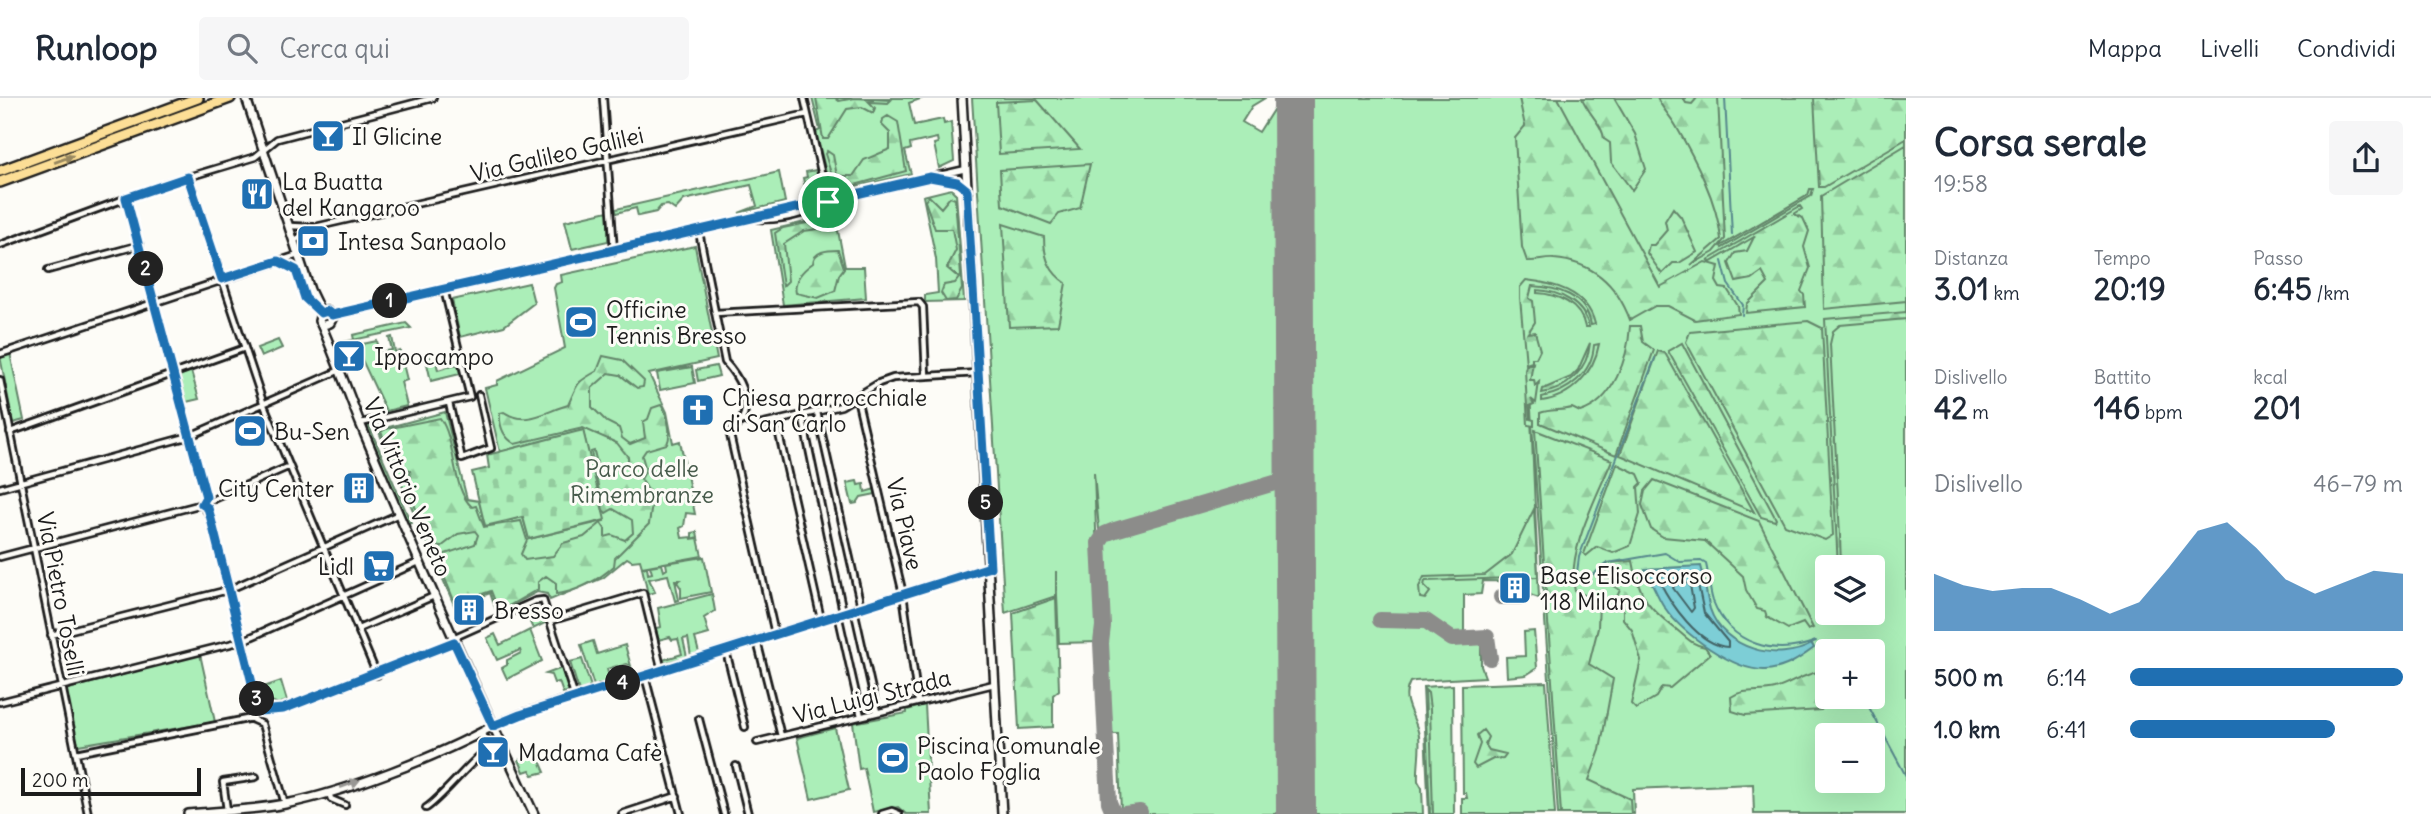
<!DOCTYPE html>
<html lang="it">
<meta charset="utf-8">
<style>
body{margin:0;font-family:Delius,sans-serif;background:#f6f6f7;color:#1f2937;height:100vh;display:flex;flex-direction:column;font-size:26px;white-space:nowrap}
*{box-sizing:border-box;margin:0}
p{font-size:23px;color:#747a83}
.icon{flex:none;width:38px;height:38px;fill:none;stroke:currentColor;stroke-width:2;stroke-linecap:round;stroke-linejoin:round}
.map{position:relative;flex:1;overflow:hidden}
.drawer{display:flex;flex-direction:column;background:#fff;width:525px}
.drawer>*{flex:none}
.buttons{position:absolute;left:1815px;top:457px;display:grid;gap:14px}
.buttons a{display:grid;place-items:center;width:70px;height:70px;border-radius:7px;background:#fff;box-shadow:0 7px 28px #0002;font-size:35px}
.scale{position:absolute;left:21px;bottom:18px;width:180px;box-sizing:border-box;padding-left:7px;border:4px solid #1c1c1c;border-top:0;font-size:19px;line-height:24px;white-space:nowrap;color:#1c1c1c;-webkit-text-stroke:5px #fdfcf7;paint-order:stroke}
.pin{position:absolute;display:grid;place-items:center;width:60px;height:60px;color:#fff;margin:-30px;border:4px solid #fff;border-radius:50%;box-shadow:0 2px 7px #0007}
.km{position:absolute;width:35px;height:35px;margin:-18px;border-radius:50%;background:#222;color:#fff;font-size:19px;line-height:35px;text-align:center}
.round{display:grid;place-items:center;flex:none;width:74px;height:74px;border-radius:7px;background:#f6f6f7}
.head{display:flex;align-items:center;justify-content:space-between;height:119px;padding:0 28px}
h1{font-size:38px;font-weight:800;line-height:52px}
.figures{display:grid;grid-template-columns:repeat(3,1fr);gap:10px;height:119px;padding:7px 28px}
.figures div{display:grid;align-content:center}
.figures b{font-size:30px;font-weight:800}
.figures small{font-size:19px;font-weight:400}
.figures p{font-size:19px}
.chart{height:196px;padding:14px 28px}
.chart p{display:flex;justify-content:space-between}
.chart svg{width:100%;height:126px;margin-top:7px;fill:#1f6fb2;opacity:.7}
ul{padding:0 28px;list-style:none;font-size:23px}
li{display:grid;grid-template-columns:112px 84px 1fr;align-items:center;height:52px}
li i{height:18px;border-radius:9px;background:#1f6fb2}
header{display:flex;align-items:center;gap:42px;box-sizing:border-box;height:98px;padding:0 35px;background:#fff;border-bottom:2px solid #e0e1e3}
header strong{font-size:33px}
nav{display:flex;gap:38px;margin-inline-start:auto;font-size:24px}
.search{width:490px;height:63px;background:#f6f6f7;display:flex;align-items:center;gap:18px;box-sizing:border-box;padding:0 24px;border-radius:7px;color:#747a83;font-size:26px}
main{display:flex;flex:1;min-height:0}
.map>svg:first-child{display:block}
.green{fill:#abeeb8;stroke:#64856a;stroke-width:2;fill-rule:evenodd}
.forest{fill:url(#forest-firs);stroke:#64856a;stroke-width:2}
.cemetery{fill:url(#cemetery-stones);stroke:#64856a;stroke-width:2}
.water{fill:#7dced6;stroke:#56878c;stroke-width:2}
.lines{fill:none;stroke-linecap:round;stroke-linejoin:round}
.shore{stroke:#436366;stroke-width:2}
.stream{stroke:#56878c;stroke-width:2}
.taxiway{stroke:#8c8c8a;stroke-width:16}
.runway{stroke:#8c8c8a;stroke-width:40}
.street-casing{stroke:#1c1c1c;stroke-width:10}
.secondary-casing{stroke:#1c1c1c;stroke-width:12}
.highway-casing{stroke:#1c1c1c;stroke-width:14}
.street{stroke:#fdfcf7;stroke-width:4.5}
.secondary{stroke:#fdfcf7;stroke-width:7}
.highway{stroke:#fcde96;stroke-width:9}
.oneway{fill:#97875f}
.oneway2{fill:#989794}
.route-casing{stroke:#fff;stroke-width:14}
.route{stroke:#1f6fb2;stroke-width:9}
.labels{text-anchor:middle;dominant-baseline:central;stroke-width:6;stroke-linejoin:round;paint-order:stroke}
.poi-label{font-size:23px;fill:#1c1c1c;stroke:#fdfcf7;text-anchor:start}
.street-label{font-size:23px;fill:#1c1c1c;stroke:#fdfcf7}
.park-label{font-size:23px;fill:#475b4b;stroke:#fdfcf7}
</style>
<header>
<strong>Runloop</strong>
<div class="search"><svg class="icon" aria-label="search" viewBox="0 0 24 24"><circle cx="10" cy="10" r="6"/><path d="M15 15l6 6"/></svg>Cerca qui</div>
<nav><a>Mappa</a><a>Livelli</a><a>Condividi</a></nav>
</header>
<main>
<div class="map">
<svg width="1906" height="716" viewBox="0 0 1906 716">
<defs>
<pattern id="forest-firs" width="22" height="20" patternUnits="userSpaceOnUse" patternTransform="scale(1.75)"><rect width="22" height="20" fill="#abeeb8"/><path d="M5 1l3.5 6h-7zM16 11l3.5 6h-7z" fill="#93cc9e"/></pattern>
<pattern id="cemetery-stones" width="16" height="16" patternUnits="userSpaceOnUse" patternTransform="scale(1.75)"><rect width="16" height="16" fill="#abeeb8"/><path d="M2 7V4a2 2 0 0 1 4 0v3zM10 15v-3a2 2 0 0 1 4 0v3z" fill="#93cc9e"/></pattern>
</defs>
<rect width="100%" height="100%" fill="#fdfcf7"/>
<filter id="ink" filterUnits="userSpaceOnUse"><feTurbulence type="fractalNoise" baseFrequency=".0143" numOctaves="2"/><feDisplacementMap in="SourceGraphic" scale="14" xChannelSelector="R" yChannelSelector="G"/><feConvolveMatrix kernelMatrix="1 2 1 2 8 2 1 2 1" color-interpolation-filters="sRGB"/></filter>
<g filter="url(#ink)">
<path class="green" d="M812,0H923L909,5L914,27L943,21L944,26L951,24L954,63L939,70L934,46L938,45L937,40L910,46L911,51L905,53L911,76L831,94L816,34L820,32Z
M972,0H1265L1252,8L1242,24L1259,34L1278,4L1281,378L1099,432L1094,375L1100,544L1059,545L1056,473V498L1005,515Z
M1306,0H1906V716H1754L1753,686L1633,691L1634,716H1558L1530,297L1539,500L1530,497L1529,484L1483,483L1481,496L1464,497V544L1481,543V568L1485,579L1415,583L1410,584C1399,604 1416,617 1419,638C1421,654 1417,668 1418,683L1422,690L1423,716H1310ZM1827,469H1872V514H1827ZM1827,553H1872V598H1827ZM1827,637H1872V682H1827Z
M816,72L821,96L807,99L803,80L807,79L806,74Z
M779,74L785,104L739,115L757,108L751,87L684,102L675,112L668,107L661,108L656,114L638,118L636,110L616,115V111Z
M951,91L956,96L964,203L925,204V197L938,195L936,161L923,98Z
M608,113V143L572,151L565,123Z
M835,117L845,169H864L866,200L783,207L771,132Z
M695,148L717,261L649,276L667,314L673,345L680,343L695,416L686,415L684,428L680,430L682,440L692,439V435L697,434L698,439L691,441L698,440L702,458L642,469L640,462L632,463L627,460L603,480L550,502L547,496L537,494L497,515L490,495L455,509L378,332L445,314L467,401L479,403L485,428L523,419L529,441L604,423L583,333L500,354L485,290L497,287V283L565,250L554,190L556,186L562,184L561,177Z
M529,185L534,205L504,228L460,239L452,202Z
M406,225L411,230L343,244L354,242L353,237Z
M392,239L395,254L400,253L407,282L401,284L407,308L386,313L362,262L358,247L377,243L380,254L392,252L389,240Z
M278,242L282,250L261,259L257,250Z
M10,255L24,322L13,325L0,258Z
M429,256L431,264L436,263L438,272L458,266L460,276L431,283L425,257Z
M716,268L719,278L698,283L696,272Z
M692,269L695,285L660,292L657,275Z
M191,273L199,301L186,304L179,277Z
M369,328L411,425L407,426L366,329Z
M857,383L858,387L864,386L865,394L875,391L876,396L861,399L857,405L852,406L847,385Z
M1281,389L1282,716H1124L1121,714L1118,636H1111L1102,444L1132,429L1251,394L1252,396Z
M704,459L711,494L681,500V490L677,484L680,482H675L679,502L675,503L668,477L649,481L655,494L648,496L642,470L647,469L648,476L652,475L650,468L662,466L664,473L667,471L666,465Z
M712,496L715,513L704,520L709,536L695,540L699,555L691,558L688,540L683,541L687,559L664,565L663,562L682,556L678,541L672,542L670,539L658,542L656,530L661,529L658,510Z
M543,513L547,524L533,531L528,520Z
M530,532L542,563L507,581L502,570L507,567V562L521,555L520,552L497,562L487,540L495,536L500,547Z
M1534,533L1537,570L1526,577L1507,579L1506,559L1525,558L1524,534Z
M593,543L597,556L625,547L631,568L627,566L620,568L623,579L620,580L617,568L607,571L610,583L594,588L581,547Z
M200,556L215,624L78,647L65,592Z
M582,561L591,589L579,593L570,564Z
M562,570L570,593L563,595L559,584L554,585L551,577L546,576Z
M281,583L287,603L278,606L267,601L264,589Z
M1546,584L1555,716H1462V700H1467L1466,695H1463L1462,587Z
M1453,587L1454,716H1429L1423,589Z
M925,607L931,716H906L898,709L873,714L864,670L859,671L853,625L907,615V612Z
M835,630L849,692L811,701L797,640Z
M536,654L545,674L533,677L530,672L524,674L519,662Z"/>
<path class="forest" d="M816,0H835L839,3L855,0L891,2L888,5L869,4L875,10L873,15L862,9L847,11L828,41H823Z
M1519,0H1558L1660,189L1705,164L1719,168L1716,183L1720,190L1727,191L1738,208L1739,216L1695,222L1668,208H1655L1630,222C1617,187 1593,164 1554,161C1545,160 1536,164 1527,163L1522,149L1515,40L1525,28Z
M1582,0H1614L1635,36L1646,71L1632,92L1611,64L1610,45L1604,41C1603,27 1587,14 1582,0Z
M1657,0H1683L1686,5L1692,6L1697,0H1718L1725,141L1714,154L1691,167L1721,141C1717,102 1695,61 1676,28C1670,18 1662,10 1657,0Z
M1814,0H1906V41L1824,89H1819Z
M1037,2L1080,51L999,56L996,4Z
M888,18L898,24L906,73L851,88H835L825,56L827,53L833,57L837,78H853L864,62L890,51V35L882,27L883,21Z
M1906,47V203L1824,211L1821,98Z
M1090,66L1080,110L1059,116L1051,126L1002,107L1000,72Z
M1810,91H1813L1811,98L1722,150L1721,148L1808,97Z
M929,98L941,110L950,99L955,101L962,191L956,202L946,203L941,195L944,187L955,185L959,180L947,170L956,152L952,131H935L925,103Z
M1800,108L1802,111L1794,116L1803,120L1809,133L1804,149L1810,170L1801,193L1804,197L1805,209L1746,215L1747,206L1768,185L1762,174L1752,181L1736,184L1729,165L1735,155L1747,153L1754,139L1711,164L1708,162Z
M1673,110L1681,119L1697,154L1679,165H1673L1662,176L1647,155L1649,147H1654L1667,132L1665,123Z
M831,120L834,125L825,130L804,133L784,146L788,183L783,188L775,135L783,130Z
M1003,126L1044,139C1044,159 1049,174 1066,185L1058,227L1009,229Z
M838,152L844,170L839,177L835,193L818,200L796,195C793,182 803,172 813,165C814,153 827,152 838,152Z
M1526,182C1551,185 1587,192 1595,226L1591,227C1586,198 1558,189 1532,188L1529,200L1533,203L1535,224L1528,235L1535,234L1540,252L1536,260H1532V264L1526,266L1520,200V189Z
M1537,192C1559,193 1584,205 1589,229H1585C1581,207 1558,196 1537,195Z
M1906,214V221L1840,227L1833,233L1830,246L1840,438L1841,469H1838L1825,221Z
M1808,223L1822,230L1833,437L1825,442L1785,427L1686,244L1690,234Z
M1630,228H1640L1643,244L1654,252L1616,357L1540,325V315C1550,311 1561,313 1572,310L1580,314C1614,304 1628,259 1630,228Z
M1590,245C1588,271 1567,292 1542,295L1543,291L1571,279L1578,272Z
M1682,245L1776,421L1775,423L1761,419L1668,253Z
M1599,246C1594,275 1571,299 1542,303V299C1568,294 1592,276 1594,247Z
M1658,253L1665,255L1754,414L1620,357Z
M603,258L622,262L644,283L643,289L637,290L620,277L609,275L592,290V309L607,324L619,330L622,340L630,346L645,340L643,324L648,321L652,310L661,307C668,317 672,336 667,346L646,352L642,358L646,372L641,381L653,400L649,426L615,460L614,468C600,481 575,495 556,496V485L546,478L538,484V491L505,510L497,508L491,493L455,505L436,459L475,446L478,437L475,433L458,436L441,449L432,448L413,404L410,372L395,365L381,334L386,331L440,320C457,344 451,390 472,409L476,408L484,429L521,423L527,442L521,456L525,462L553,458L563,445L584,439L601,425L605,431V439L612,437L625,442L633,435L632,422L613,411L606,415L603,412L591,354L594,353L599,374L603,376L628,367V359L617,345L583,330L515,346C503,339 499,329 500,315L504,314C526,329 546,313 568,307C579,284 574,286 597,273Z
M1533,265L1530,282H1534L1535,288L1539,284L1536,305L1531,301L1534,306L1529,308L1530,321L1534,322V328L1528,327L1525,272L1526,268Z
M1535,332L1612,362C1597,399 1566,454 1575,493L1599,503L1598,530L1589,566L1613,581L1600,652L1589,682L1630,701L1631,716H1561Z
M1617,366L1638,376L1642,385L1638,389L1640,416L1630,448L1613,455L1597,449L1586,458L1584,456Z
M1654,382L1759,423L1813,530L1808,532L1803,525L1788,531L1767,519L1765,513L1757,511L1746,492L1743,478L1705,443L1663,439L1651,431L1642,407L1645,393Z
M1534,411L1538,479L1425,483L1424,488L1430,494L1425,501L1420,500L1419,489L1424,479L1485,477L1512,456Z
M1633,463C1639,500 1649,510 1677,532C1688,541 1691,546 1705,549L1710,556L1670,590L1662,589L1656,599L1636,611L1631,606L1641,562L1632,532L1623,521V509L1616,501L1620,492L1603,482L1608,465Z
M1056,500L1059,592L1053,597V629L1019,631L1013,515Z
M1823,573L1827,575V598L1831,599L1821,612L1745,617L1732,613L1731,599C1744,590 1760,595 1775,591C1792,586 1804,575 1823,573Z
M1425,592L1428,595L1430,611L1433,716H1430Z
M1483,632L1488,639L1485,646L1489,652L1506,656L1503,660L1493,661L1476,670L1473,666L1480,646L1477,637Z"/>
<path class="cemetery" d="M583,332L605,422L529,441L523,419L485,428L472,374L489,370L487,357Z"/>
<path class="water" d="M1701,468C1705,482 1706,497 1710,511C1723,551 1778,565 1812,546L1814,550C1799,561 1785,571 1765,572C1734,573 1682,535 1665,510C1657,498 1652,484 1645,471Z"/>
<g class="lines">
<path class="shore" d="M1662,477H1696L1704,515L1728,544V549C1699,548 1670,505 1659,482Z
M1687,485L1690,487L1694,510L1691,514L1673,490L1675,486Z"/>
<path class="stream" d="M1725,0L1732,137
M1722,163L1728,186L1743,207L1742,217
M1655,260L1579,459L1576,482L1588,480L1608,465L1665,455L1680,464L1701,463L1706,466C1709,478 1709,491 1713,503C1730,547 1775,559 1816,543
M1863,598L1906,678"/>
<path class="taxiway" d="M1501,499H1519
M1380,522L1426,523L1452,541L1487,539L1490,560
M1114,716L1109,704L1101,545L1103,528L1099,445L1105,436L1115,432L1295,379
M1124,716L1140,714"/>
<path class="runway" d="M1293,0L1296,716"/>
<defs>
<path id="street" d="M603,0L614,153
M804,0L828,104
M188,79L264,307L377,577
M934,80L957,84L967,92
M126,100L206,399
M759,121C779,123 810,116 827,104
M289,128L315,129L807,16
M699,134L725,264C738,278 753,303 741,323C737,328 733,331 730,337L775,536
M294,143L314,130
M0,147L165,86L255,59L277,41L433,0
M279,164L296,171L305,200L317,210
M48,172L140,147
M715,215L919,204L923,209L926,278
M333,217L966,71
M0,256L298,157
M0,282L88,716
M857,300L903,496L918,604
M449,305L462,361L491,350L479,297
M817,314L861,509
M802,317L843,514
M741,322L759,327L841,308L879,285L893,280L978,275
M776,323L821,521
M361,325L470,299L444,191
M10,334L245,250
M0,390L190,338L338,273
M206,399L202,406L210,417L259,613
M212,402L290,368
M0,459L202,406
M854,511L877,614
M838,516L861,618
M550,523L643,495L662,573
M358,531L434,498
M51,537L228,492L399,416
M453,540L535,503L543,502L575,600
M757,543L781,638
M726,553L745,629
M645,578L681,716
M0,604L242,543L419,464
M699,621L724,716
M262,626L253,622L255,614L283,611L454,544
M262,626L285,706
M494,627L520,616L989,469
M477,637L483,638L492,646
M757,644L994,586
M76,655L252,620
M736,668L748,716
M329,695L331,701L345,707
M426,710C445,698 483,646 500,645
M227,712L223,684L256,679
M622,716L677,698
M882,716L892,713L899,716"/>
<path id="secondary" d="M246,0L310,192L321,215
M962,0L1002,716
M321,215L319,223C323,227 354,310 360,325C415,457 474,587 534,716
M321,215L327,213L333,219L330,225L324,227
M188,716C220,713 254,712 285,706C346,694 439,658 493,628"/>
<path id="highway" d="M0,73L198,0
M0,84L230,0"/>
</defs>
<use href="#street" class="street-casing"/>
<use href="#secondary" class="secondary-casing"/>
<use href="#highway" class="highway-casing"/>
<use href="#street" class="street"/>
<use href="#secondary" class="secondary"/>
<use href="#highway" class="highway"/>
</g>
<defs><path id="oneway-solid" d="M-6-.8H1V-3.2L6.5 0L1 3.2V.8H-6Z" transform="scale(1.75)"/></defs>
<use class="oneway" href="#oneway-solid" transform="translate(64 61) rotate(-20)"/>
<use class="oneway2" href="#oneway-solid" transform="translate(350 686) rotate(-20)"/>
</g>
<g class="lines" filter="url(#ink)">
<defs>
<path id="route" d="M188,79L222,181L278,163L296,172L305,200L321,215L327,213L332,217L930,79L957,84L967,92L990,469L520,617L493,628L454,544L283,611L259,613L210,417L208,410L202,406L206,399L126,100Z"/>
</defs>
<use href="#route" class="route-casing"/>
<use href="#route" class="route"/>
</g>
<defs>
<symbol id="bar-square" viewBox="-11 -11 22 22"><rect x="-9" y="-9" width="18" height="18" rx="4" fill="#1f6fb2" stroke="#fdfcf7"/><path d="M-6-5H6L.8 .8V4.5H3.5V6h-7V4.5H-.8V.8Z" fill="#fff"/></symbol>
<symbol id="restaurant-square" viewBox="-11 -11 22 22"><rect x="-9" y="-9" width="18" height="18" rx="4" fill="#1f6fb2" stroke="#fdfcf7"/><path d="M-5-6h1v4h1v-4h1v4h1v-4h1v5L-1.5 .5V6h-2V.5L-5-1ZM5-6V6H3V1.5H1.5Q1.5-4 5-6Z" fill="#fff"/></symbol>
<symbol id="bank-square" viewBox="-11 -11 22 22"><rect x="-9" y="-9" width="18" height="18" rx="4" fill="#1f6fb2" stroke="#fdfcf7"/><path d="M-6-4H6V4H-6ZM0-2.3a2.3 2.3 0 1 0 0 4.6a2.3 2.3 0 1 0 0-4.6Z" fill="#fff"/></symbol>
<symbol id="stadium-square" viewBox="-11 -11 22 22"><rect x="-9" y="-9" width="18" height="18" rx="4" fill="#1f6fb2" stroke="#fdfcf7"/><path d="M0-5a6.5 5 0 1 0 0 10a6.5 5 0 1 0 0-10ZM-3.5-1.8h7v3.6h-7Z" fill="#fff"/></symbol>
<symbol id="church-square" viewBox="-11 -11 22 22"><rect x="-9" y="-9" width="18" height="18" rx="4" fill="#1f6fb2" stroke="#fdfcf7"/><path d="M-1.2-6h2.4v3.5h3.3v2.4h-3.3V6h-2.4V-.1h-3.3v-2.4h3.3Z" fill="#fff"/></symbol>
<symbol id="building-square" viewBox="-11 -11 22 22"><rect x="-9" y="-9" width="18" height="18" rx="4" fill="#1f6fb2" stroke="#fdfcf7"/><path d="M-4-6H4V6H1V3H-1V6H-4ZM-2.5-4.3h1.7v1.8h-1.7ZM.8-4.3h1.7v1.8H.8ZM-2.5-1h1.7V.8h-1.7ZM.8-1h1.7V.8H.8Z" fill="#fff"/></symbol>
<symbol id="supermarket-square" viewBox="-11 -11 22 22"><rect x="-9" y="-9" width="18" height="18" rx="4" fill="#1f6fb2" stroke="#fdfcf7"/><path d="M-6-5.5h2.5l.6 2H6L4.5 2H-2.5L-4.4-4H-6ZM-1.5 3.2a1.3 1.3 0 1 0 .1 0ZM3 3.2a1.3 1.3 0 1 0 .1 0Z" fill="#fff"/></symbol>
</defs>
<g fill-rule="evenodd">
<use href="#bar-square" x="309" y="19" width="38" height="38"/>
<use href="#restaurant-square" x="238" y="77" width="38" height="38"/>
<use href="#bank-square" x="294" y="124" width="38" height="38"/>
<use href="#stadium-square" x="562" y="205" width="38" height="38"/>
<use href="#bar-square" x="330" y="239" width="38" height="38"/>
<use href="#church-square" x="679" y="293" width="38" height="38"/>
<use href="#stadium-square" x="231" y="314" width="38" height="38"/>
<use href="#building-square" x="340" y="371" width="38" height="38"/>
<use href="#supermarket-square" x="360" y="449" width="38" height="38"/>
<use href="#building-square" x="1496" y="471" width="38" height="38"/>
<use href="#building-square" x="450" y="493" width="38" height="38"/>
<use href="#bar-square" x="474" y="635" width="38" height="38"/>
<use href="#stadium-square" x="874" y="641" width="38" height="38"/>
</g>
<g class="labels">
<g class="poi-label">
<text x="352" y="38">Il Glicine</text>
<text x="282" y="83">La Buatta<tspan x="282" dy="26">del Kangaroo</tspan></text>
<text x="338" y="143">Intesa Sanpaolo</text>
<text x="606" y="211">Officine<tspan x="606" dy="26">Tennis Bresso</tspan></text>
<text x="374" y="258">Ippocampo</text>
<text x="722" y="299">Chiesa parrocchiale<tspan x="722" dy="26">di San Carlo</tspan></text>
<text x="274" y="333">Bu-Sen</text>
<text x="334" y="390" text-anchor="end">City Center</text>
<text x="354" y="468" text-anchor="end">Lidl</text>
<text x="1540" y="477">Base Elisoccorso<tspan x="1540" dy="26">118 Milano</tspan></text>
<text x="494" y="512">Bresso</text>
<text x="917" y="647">Piscina Comunale<tspan x="917" dy="26">Paolo Foglia</tspan></text>
<text x="518" y="654">Madama Cafè</text>
</g>
<g class="street-label">
<text transform="translate(557 56) rotate(-13)">Via Galileo Galilei</text>
<text transform="translate(408 389) rotate(67)">Via Vittorio Veneto</text>
<text transform="translate(905 426) rotate(77)">Via Piave</text>
<text transform="translate(61 496) rotate(79)">Via Pietro Toselli</text>
<text transform="translate(872 598) rotate(-14)">Via Luigi Strada</text>
</g>
<g class="park-label">
<text x="642" y="370">Parco delle<tspan x="642" dy="26">Rimembranze</tspan></text>
</g>
</g>
</svg>
<div class="buttons">
<a><svg class="icon" aria-label="layers" viewBox="0 0 24 24"><path d="M12 4l9 5-9 5-9-5zM3 14l9 5 9-5"/></svg></a>
<a>+</a>
<a>−</a>
</div>
<div class="scale">200 m</div>
<div class="pin" style="left:828px;top:104px;background:#1e9e55"><svg class="icon" aria-label="arrive" viewBox="0 0 24 24"><path d="M6 21V4h12l-3 4 3 4H6"/></svg></div>
<b class="km" style="left:390px;top:203px">1</b>
<b class="km" style="left:146px;top:171px">2</b>
<b class="km" style="left:257px;top:601px">3</b>
<b class="km" style="left:623px;top:585px">4</b>
<b class="km" style="left:986px;top:405px">5</b>
</div>
<section class="drawer">
<div class="head"><div><h1>Corsa serale</h1><p>19:58</p></div><a class="round"><svg class="icon" aria-label="share" viewBox="0 0 24 24"><path d="M12 15V3M7 8l5-5 5 5M5 13v7h14v-7"/></svg></a></div>
<div class="figures">
<div><p>Distanza</p><b>3.01<small> km</small></b></div>
<div><p>Tempo</p><b>20:19</b></div>
<div><p>Passo</p><b>6:45<small> /km</small></b></div>
</div>
<div class="figures">
<div><p>Dislivello</p><b>42<small> m</small></b></div>
<div><p>Battito</p><b>146<small> bpm</small></b></div>
<div><p>kcal</p><b>201</b></div>
</div>
<div class="chart"><p><span>Dislivello</span>46–79 m</p>
<svg viewBox="0 0 160 44" preserveAspectRatio="none"><path d="M0 44V24L10 28L20 30L30 29L40 29L50 33L60 38L70 34L80 22L90 9L100 6L110 15L120 26L130 31L140 27L150 23L160 24V44z"/></svg>
</div>
<ul>
<li><b>500 m</b>6:14<i style="width:100%"></i></li>
<li><b>1.0 km</b>6:41<i style="width:75%"></i></li>
</ul>
</section>
</main>
